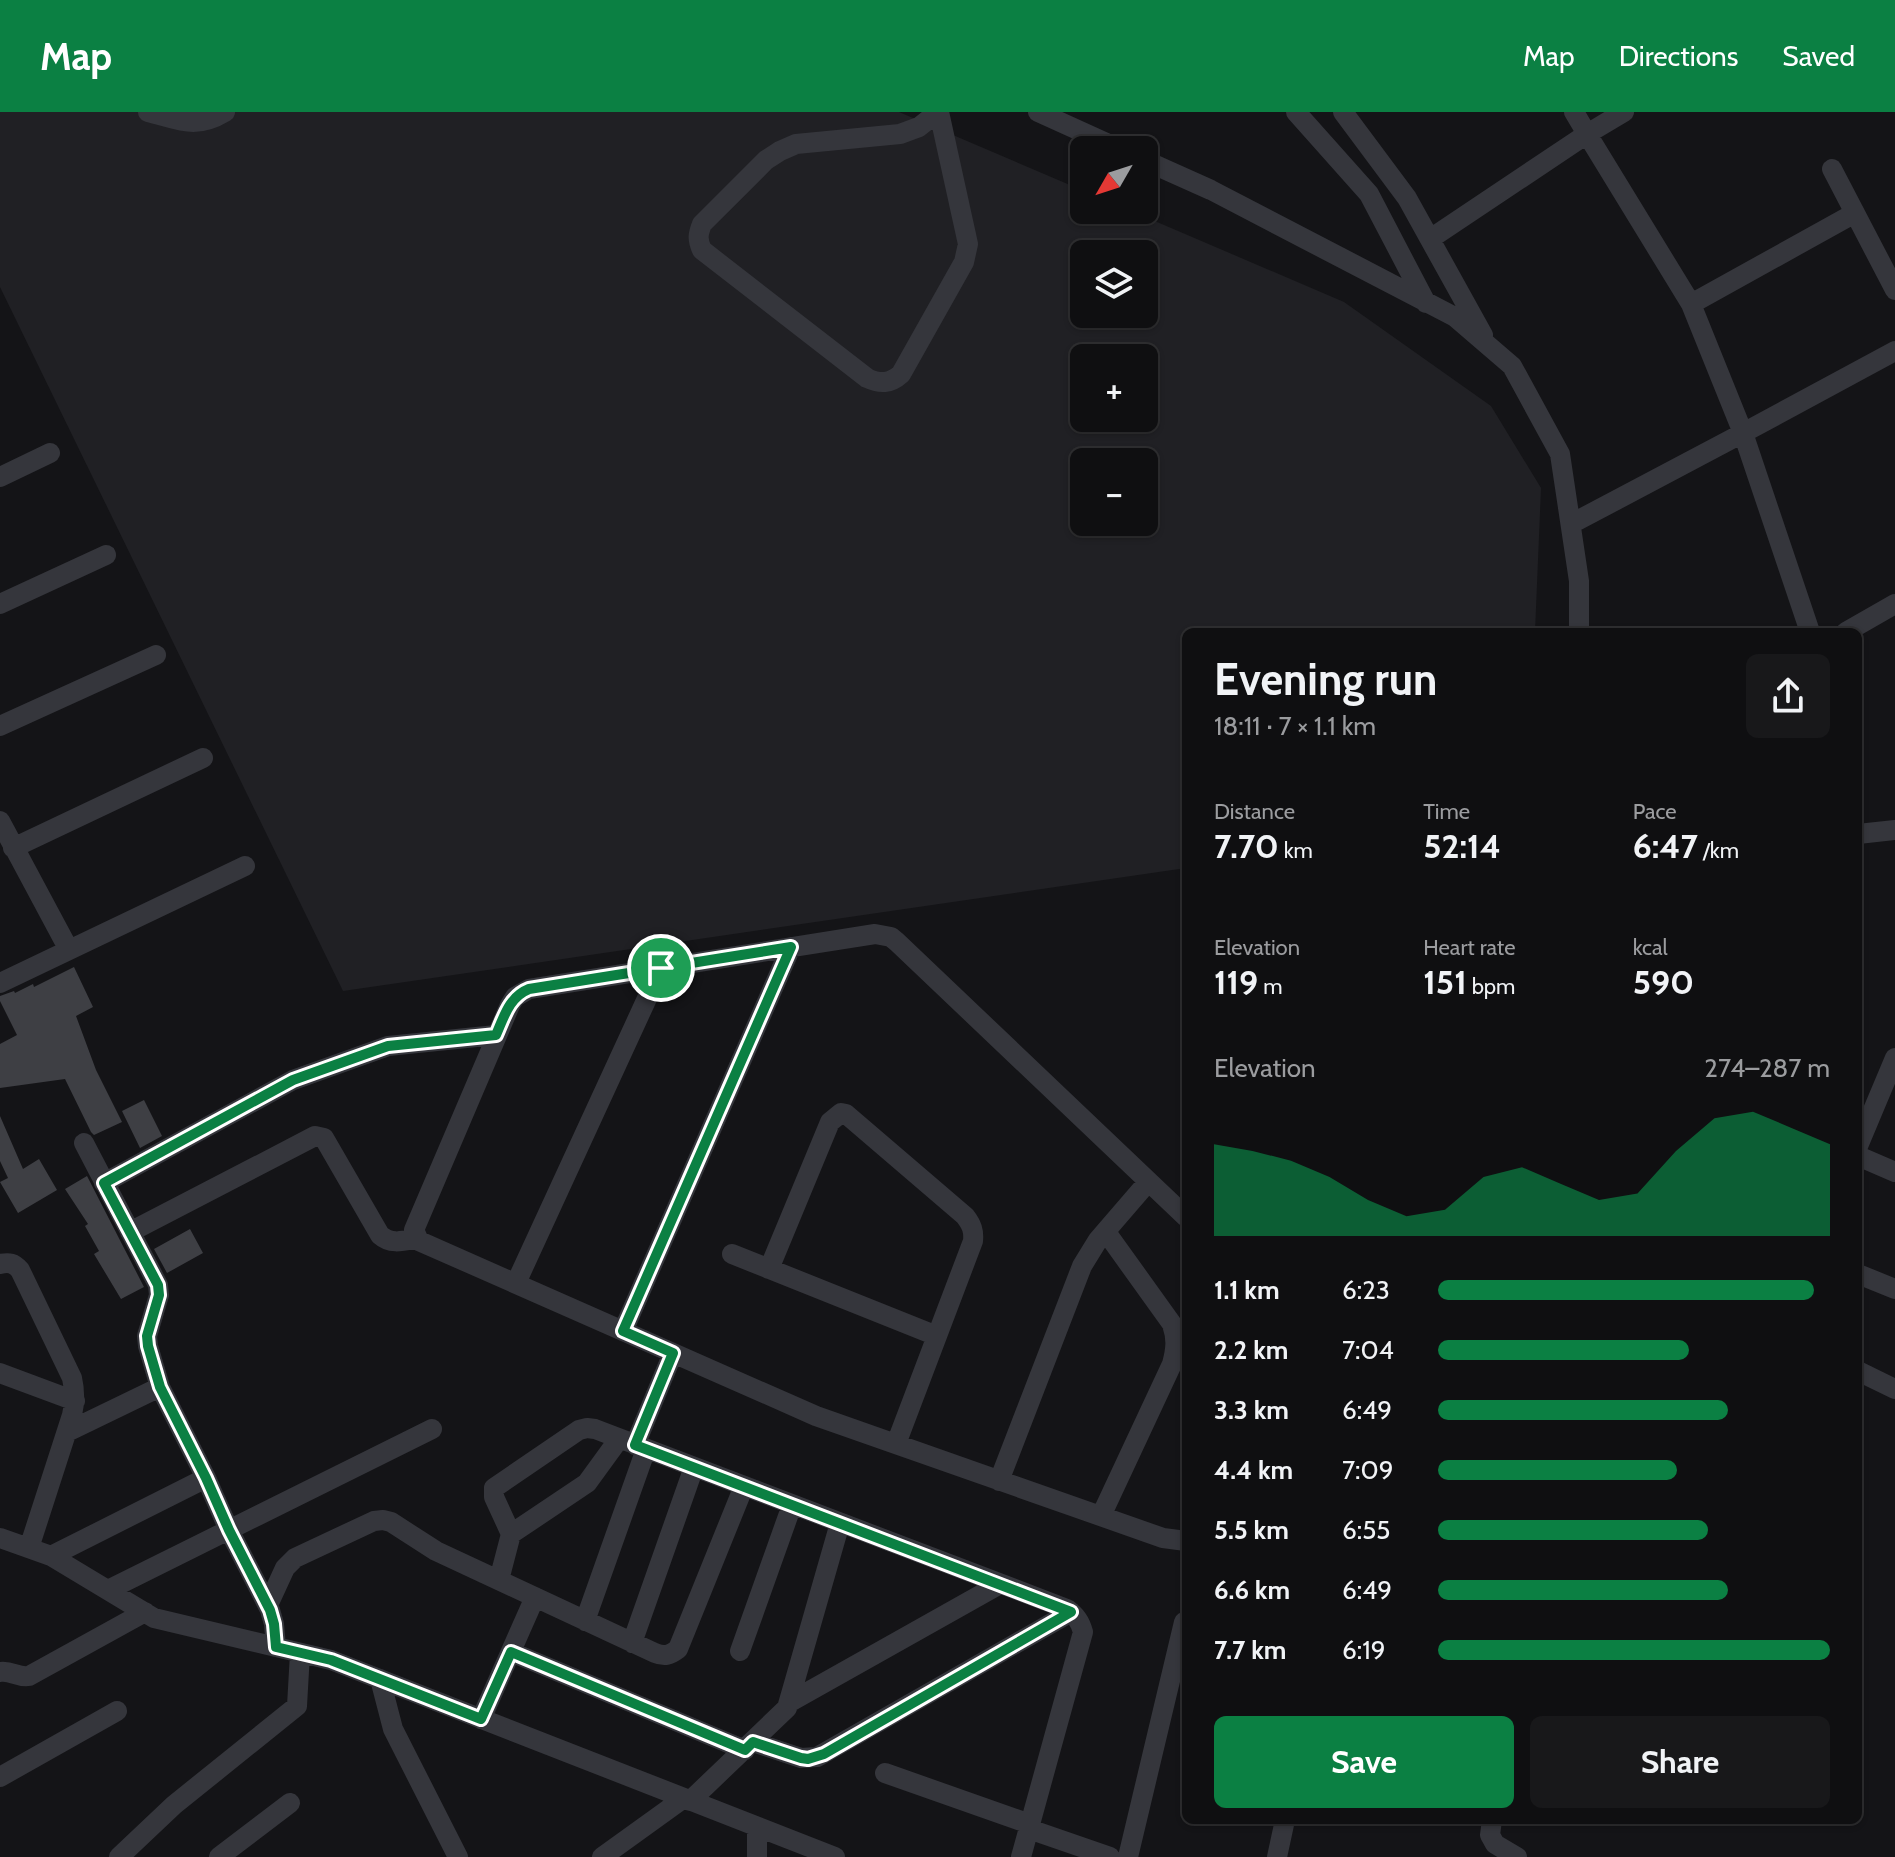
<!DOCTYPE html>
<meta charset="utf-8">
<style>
body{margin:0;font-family:Cabin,sans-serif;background:#18181a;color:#f1f3f6;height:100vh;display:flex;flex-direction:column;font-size:30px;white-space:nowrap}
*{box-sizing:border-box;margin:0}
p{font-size:26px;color:#9b9c9f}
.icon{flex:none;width:44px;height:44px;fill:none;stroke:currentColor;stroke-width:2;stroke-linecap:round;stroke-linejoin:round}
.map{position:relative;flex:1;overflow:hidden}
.details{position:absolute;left:1182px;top:516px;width:680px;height:1196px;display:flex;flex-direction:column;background:#0f0f11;border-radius:12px;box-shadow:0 2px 6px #0004,0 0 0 2px #2f2f31}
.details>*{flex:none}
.needle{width:52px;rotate:231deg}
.fabs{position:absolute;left:1070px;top:24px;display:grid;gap:16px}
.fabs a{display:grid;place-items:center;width:88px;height:88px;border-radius:12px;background:#0f0f11;box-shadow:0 2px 6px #0004,0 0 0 2px #2f2f31;font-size:40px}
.pin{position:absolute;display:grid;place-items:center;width:68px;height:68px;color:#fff;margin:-34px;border:4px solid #fff;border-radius:50%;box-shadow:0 2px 8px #0007}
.round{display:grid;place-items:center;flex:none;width:84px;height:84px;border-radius:12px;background:#18181a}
.head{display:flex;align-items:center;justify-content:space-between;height:136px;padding:0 32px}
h1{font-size:44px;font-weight:700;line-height:60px}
.metrics{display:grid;grid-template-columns:repeat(3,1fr);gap:12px;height:136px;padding:8px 32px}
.metrics div{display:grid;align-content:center}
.metrics b{font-size:34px;font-weight:700}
.metrics small{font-size:22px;font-weight:400}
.metrics p{font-size:22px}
.chart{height:224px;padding:16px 32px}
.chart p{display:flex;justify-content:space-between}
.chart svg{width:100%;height:144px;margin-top:8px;fill:#0b8043;opacity:.7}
.action{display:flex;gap:16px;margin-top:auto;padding:16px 32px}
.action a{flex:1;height:92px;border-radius:12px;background:#0b8043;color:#fff;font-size:32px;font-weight:700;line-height:92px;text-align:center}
.action a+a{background:#18181a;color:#f1f3f6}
ul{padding:0 32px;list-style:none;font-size:26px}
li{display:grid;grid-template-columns:128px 96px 1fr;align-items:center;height:60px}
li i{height:20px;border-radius:10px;background:#0b8043}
header{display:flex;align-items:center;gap:48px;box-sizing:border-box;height:112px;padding:0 40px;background:#0b8043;color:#fff}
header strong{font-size:38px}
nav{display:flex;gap:44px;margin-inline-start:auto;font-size:28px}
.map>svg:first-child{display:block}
.built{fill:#202024;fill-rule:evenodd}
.building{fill:#3e3f44}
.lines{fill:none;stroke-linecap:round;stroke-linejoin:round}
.minor{stroke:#35363c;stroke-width:20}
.route-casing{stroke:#fff;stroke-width:16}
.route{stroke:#0b8043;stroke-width:10}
</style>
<header>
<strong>Map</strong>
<nav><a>Map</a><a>Directions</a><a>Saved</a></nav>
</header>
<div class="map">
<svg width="1895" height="1745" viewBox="0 0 1895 1745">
<rect width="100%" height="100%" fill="#141417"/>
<path class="built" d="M0,0H899L1084,79V98H1129L1344,190L1491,294L1541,376L1535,520H1186V756L343,879L0,175ZM1084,142H1144V202H1084ZM1084,246H1144V306H1084ZM1084,350H1144V410H1084Z"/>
<path class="building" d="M74,855L93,895L76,904L96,958L122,1010L94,1023L91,1020L65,967L0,976V932L17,923L0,889V884L14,879L15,881L33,872L34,875Z
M144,988L162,1024L140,1036L122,999Z
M0,1004L23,1057L39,1047L57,1078L18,1101L0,1070L8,1066L0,1049Z
M87,1064L144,1175L121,1187L94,1142L99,1139L85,1114L88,1112L65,1077Z
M190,1117L203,1141L167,1161L154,1137Z"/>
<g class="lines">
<path class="minor" d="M148,0C180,8 195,18 225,0
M938,0L919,15L900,22L796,32L780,39L766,48L702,112C698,122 697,127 702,138L867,266C880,272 890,272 901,262L964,150L968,132L939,0
M1038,0L1122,38
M1296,0L1369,82L1426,191
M1343,0L1407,86L1483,223
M1144,48L1211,78L1455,205L1512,254L1560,342L1579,469V520
M1832,57L1895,178
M1430,127L1587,22L1574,0
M1691,192L1855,101
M0,365L50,341
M1571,412L1743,321L1691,192L1587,22L1624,0
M0,492L106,443
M1810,520L1743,321L1895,239
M1846,520L1895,492
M0,614L156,543
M0,709L69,838
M1858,722L1895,718
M13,736L203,646
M0,871L245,754
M84,1031L158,1173L159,1183L147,1224L148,1234L160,1275L206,1366L229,1418L270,1498L274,1512L276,1535
M1858,1034L1895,946
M1858,1044L1895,1060
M104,1071L293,968L388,934L496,923
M1186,1105L897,830L891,825L875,822L529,877L515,885L510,893L414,1118L419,1129L816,1304L1163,1426L1186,1429
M130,1120L315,1024L324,1026L380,1123C391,1133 403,1129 417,1126
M732,1142L937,1224
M0,1152C9,1150 14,1151 20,1158L72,1266C75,1279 75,1290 72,1303L29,1436
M769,1157L830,1010L841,1001L846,1002L965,1104C972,1113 974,1119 973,1129L896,1332
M1858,1162L1895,1177
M516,1171L661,856
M623,1219L791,835
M1858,1259L1895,1277
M0,1261L75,1289
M67,1320L160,1275
M635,1333L673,1241
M999,1369L1082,1154L1098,1128L1148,1070
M1101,1404L1172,1252C1176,1237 1177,1227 1172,1212L1106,1120
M511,1422L587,1371L619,1327
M0,1426L51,1444L154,1506L331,1548L835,1745
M51,1444L206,1366
M499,1468L511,1422L494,1385V1376L579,1318L587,1316L595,1317L1067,1497C1076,1504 1080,1509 1083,1520L1021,1745
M108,1478L432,1317
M268,1493L285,1456L295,1446L374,1409L383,1408L391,1410L436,1439L655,1541C665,1545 670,1543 678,1537L744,1374
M585,1509L646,1337
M632,1531L694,1355
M740,1539L792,1393
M511,1540L745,1638
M0,1560C11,1558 18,1566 29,1564L145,1500
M380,1567L393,1617L458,1745
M790,1590L1000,1472
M481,1607L535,1485
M753,1630L801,1646L817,1645L1071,1500
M885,1661L1030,1712
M0,1665L117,1599
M690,1689L787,1596L840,1411
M1492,1708L1490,1723L1495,1732L1517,1745
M757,1715V1745
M1029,1717L1110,1745
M119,1745L174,1693L297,1594L300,1541
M219,1745L290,1691
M602,1745L684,1686
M1128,1745L1184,1510
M1277,1745L1285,1708"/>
</g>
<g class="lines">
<defs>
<path id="route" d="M791,835L623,1219L673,1241L635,1333L1071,1500L824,1642L808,1647L801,1646L753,1630L745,1638L511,1540L481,1607L331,1548L276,1535L274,1512L270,1498L229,1418L206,1366L160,1275L148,1234L147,1224L159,1183L158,1173L104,1071L293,968L388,934L496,923C504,905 509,885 529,877Z"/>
</defs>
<use href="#route" class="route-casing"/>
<use href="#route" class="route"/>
</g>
</svg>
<div class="fabs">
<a><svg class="needle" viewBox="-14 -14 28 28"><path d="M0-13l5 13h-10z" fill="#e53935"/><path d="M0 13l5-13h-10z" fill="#9b9c9f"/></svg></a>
<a><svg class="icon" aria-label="layers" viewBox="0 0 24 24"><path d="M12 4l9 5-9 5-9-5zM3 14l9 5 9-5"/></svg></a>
<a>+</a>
<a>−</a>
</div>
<div class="pin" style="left:661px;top:856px;background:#1e9e55"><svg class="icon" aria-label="arrive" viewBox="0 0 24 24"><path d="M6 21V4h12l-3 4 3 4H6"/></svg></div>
<section class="details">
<div class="head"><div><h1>Evening run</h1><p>18:11 · 7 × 1.1 km</p></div><a class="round"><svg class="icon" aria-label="share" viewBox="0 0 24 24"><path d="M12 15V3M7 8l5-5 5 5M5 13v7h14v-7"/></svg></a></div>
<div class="metrics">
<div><p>Distance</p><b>7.70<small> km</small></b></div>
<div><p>Time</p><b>52:14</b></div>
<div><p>Pace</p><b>6:47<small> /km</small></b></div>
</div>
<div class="metrics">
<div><p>Elevation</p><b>119<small> m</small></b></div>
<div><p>Heart rate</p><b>151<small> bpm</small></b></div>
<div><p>kcal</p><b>590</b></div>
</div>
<div class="chart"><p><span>Elevation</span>274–287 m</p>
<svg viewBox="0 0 160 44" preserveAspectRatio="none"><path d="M0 44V16L10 18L20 21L30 26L40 33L50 38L60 36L70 26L80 23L90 28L100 33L110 31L120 18L130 8L140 6L150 11L160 16V44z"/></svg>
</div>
<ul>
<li><b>1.1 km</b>6:23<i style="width:96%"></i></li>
<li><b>2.2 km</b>7:04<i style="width:64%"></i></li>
<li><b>3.3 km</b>6:49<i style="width:74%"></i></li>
<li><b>4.4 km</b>7:09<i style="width:61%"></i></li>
<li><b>5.5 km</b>6:55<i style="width:69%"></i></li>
<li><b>6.6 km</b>6:49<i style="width:74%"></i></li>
<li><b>7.7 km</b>6:19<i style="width:100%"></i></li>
</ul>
<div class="action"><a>Save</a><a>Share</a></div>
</section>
</div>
